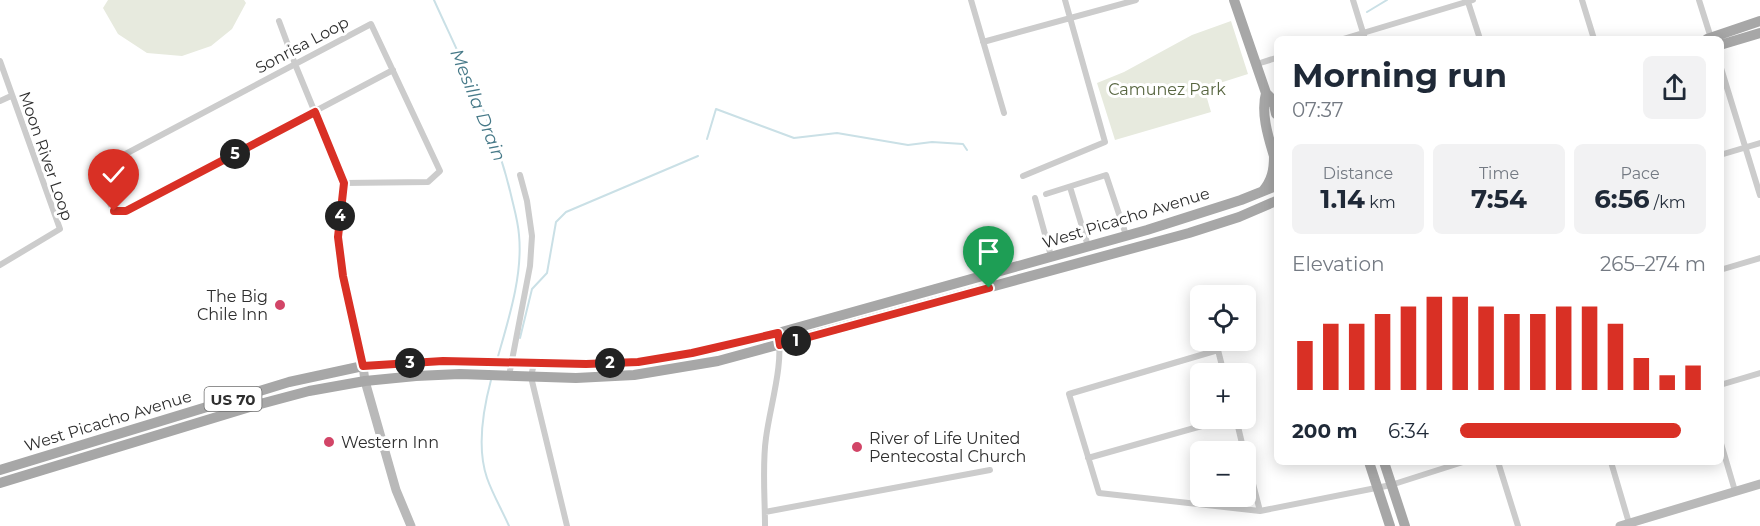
<!DOCTYPE html>
<meta charset="utf-8">
<style>
body{margin:0;font-family:Montserrat,sans-serif;background:#f2f2f3;color:#1f2937;height:100vh;display:flex;flex-direction:column;font-size:22px;white-space:nowrap}
*{box-sizing:border-box;margin:0}
p{font-size:20px;color:#747a83}
.icon{flex:none;width:33px;height:33px;fill:none;stroke:currentColor;stroke-width:2;stroke-linecap:round;stroke-linejoin:round}
.map{position:relative;flex:1;overflow:hidden}
.sheet{position:absolute;left:1274px;top:36px;width:450px;height:429px;display:flex;flex-direction:column;background:#fff;border-radius:9px;box-shadow:0 3px 15px #0003}
.sheet>*{flex:none}
.tools{position:absolute;left:1190px;top:285px;display:grid;gap:12px}
.tools a{display:grid;place-items:center;width:66px;height:66px;border-radius:9px;background:#fff;box-shadow:0 3px 15px #0003;font-size:30px}
.pin{position:absolute;display:grid;place-items:center;width:51px;height:51px;color:#fff;margin:-62px -26px;border-radius:50% 50% 50% 0;rotate:-45deg;box-shadow:0 0 6px #0007}
.pin .icon{rotate:45deg}
.km{position:absolute;width:30px;height:30px;margin:-15px;border-radius:50%;background:#222;color:#fff;font-size:16px;line-height:30px;text-align:center}
.round{display:grid;place-items:center;flex:none;width:63px;height:63px;border-radius:9px;background:#f2f2f3}
.summary{display:flex;align-items:center;justify-content:space-between;height:102px;padding:0 18px}
h1{font-size:33px;font-weight:700;line-height:45px}
.stats{display:grid;grid-template-columns:repeat(3,1fr);gap:9px;height:102px;padding:6px 18px}
.stats div{display:grid;align-content:center;border-radius:9px;background:#f2f2f3;text-align:center}
.stats b{font-size:26px;font-weight:700}
.stats small{font-size:16px;font-weight:400}
.stats p{font-size:16px}
.chart{height:168px;padding:12px 18px}
.chart p{display:flex;justify-content:space-between}
.chart svg{width:100%;height:108px;margin-top:6px;stroke:#d93025;stroke-width:6}
ul{padding:0 18px;list-style:none;font-size:20px}
li{display:grid;grid-template-columns:96px 72px 1fr;align-items:center;height:45px}
li i{height:15px;border-radius:8px;background:#d93025}
.map>svg:first-child{display:block}
.park{fill:#e7eade}
.lines{fill:none;stroke-linecap:round;stroke-linejoin:round}
.stream{stroke:#cae0e6;stroke-width:2}
.street{stroke:#ccc;stroke-width:6}
.secondary{stroke:#b9b9b9;stroke-width:9}
.primary{stroke:#a7a7a7;stroke-width:10}
.route-casing{stroke:#fff;stroke-width:12}
.route{stroke:#d93025;stroke-width:8}
.poi-dot{fill:#d24567;stroke:#fff;stroke-width:2}
.labels{text-anchor:middle;dominant-baseline:central;stroke-width:6;stroke-linejoin:round;paint-order:stroke}
.shield{fill:#fff;stroke:#6d6d6d;stroke-width:1.5}
.shield-label{font-size:15px;font-weight:bold;fill:#2f2f2f}
.street-label{font-size:16px;fill:#2f2f2f;stroke:#fff}
.park-label{font-size:16px;fill:#586641;stroke:#fff}
.poi-label{font-size:16px;fill:#2f2f2f;stroke:#fff;text-anchor:start}
.water-label{font-size:18px;font-style:italic;fill:#467988;stroke:#fff}
</style>
<div class="map">
<svg width="1760" height="526" viewBox="0 0 1760 526">
<rect width="100%" height="100%" fill="#fff"/>
<path class="park" d="M108,0H244L246,3L232,29L211,46L182,56L147,53L118,34L103,8Z
M1231,21L1248,74L1204,88L1211,112L1115,140L1097,83L1124,72L1192,35Z"/>
<g class="lines">
<path class="stream" d="M434,0C463,64 495,126 511,195C514,208 518,221 519,235C523,276 508,321 497,360
M1367,12L1387,0
M707,139L716,109L794,138L837,133L908,145L932,142L963,144L967,150
M520,338L532,289L547,273L556,222L566,212L698,156
M491,380C483,410 477,449 487,478C493,495 502,510 509,526"/>
<path class="street" d="M971,0L1004,113
M1353,0L1365,39
M1582,0L1594,39
M1699,0L1711,38
M1468,2L1480,39
M279,21L295,64L344,183L338,237L343,276L363,366
M1343,39L1473,0
M983,42L1136,0
M0,61L60,229L0,265
M1257,64L1276,58
M1720,65L1760,195
M0,101L11,96
M1720,155L1760,143
M1023,176L1105,142L1065,0
M344,183L428,182L440,171L371,24L99,168L104,192L114,211H126L393,70
M1070,187L1088,246
M1046,194L1106,175L1126,235
M1035,198L1051,256
M1720,270L1760,258
M534,363L531,377L567,526
M1224,374L1218,350L1069,394L1099,493L1260,511L1391,485L1463,462
M509,376L530,266L532,236L527,201L520,175
M1720,385L1760,373
M1236,418L1244,452
M1720,440L1735,491
M1245,453L1260,511
M1088,458L1230,418
M1498,462L1518,526
M1611,462L1629,523
M765,512L990,470
M765,526C765,498 762,465 766,438C770,406 784,364 778,333"/>
<path class="secondary" d="M363,366L365,381L396,490L411,526
M1620,526L1760,484"/>
<path class="primary" d="M1234,0L1266,93L1273,100L1276,114
M1707,39L1760,21
M1720,45L1760,33
M1266,93C1260,115 1270,142 1276,163
M1263,191C1272,180 1274,170 1274,156
M1369,462L1390,526
M1384,462L1405,526
M0,470L289,382L363,366L443,361L586,364L638,362L692,353L778,333L1147,230L1241,200L1276,186
M0,483L253,406L309,391L365,381L416,376L460,374L576,378L634,375L718,361L1189,233L1239,217L1276,201"/>
</g>
<g class="lines">
<defs>
<path id="route" d="M114,211H126L315,112L344,183L338,237L343,276L363,366L443,361L586,364L638,362L692,353L778,333L780,345L989,288"/>
</defs>
<use href="#route" class="route-casing"/>
<use href="#route" class="route"/>
</g>
<g class="poi-dot">
<circle cx="280" cy="305" r="6"/>
<circle cx="329" cy="442" r="6"/>
<circle cx="857" cy="447" r="6"/>
</g>
<g class="labels">
<rect class="shield" x="204.5" y="387" width="57" height="24" rx="4.5"/>
<g class="shield-label">
<text x="233" y="399">US 70</text>
</g>
<g class="street-label">
<text transform="translate(302 45) rotate(-28)">Sonrisa Loop</text>
<text transform="translate(46 156) rotate(71)">Moon River Loop</text>
<text transform="translate(1126 218) rotate(-17)">West Picacho Avenue</text>
<text transform="translate(108 421) rotate(-17)">West Picacho Avenue</text>
</g>
<g class="park-label">
<text x="1167" y="89">Camunez Park</text>
</g>
<g class="poi-label">
<text x="268" y="296" text-anchor="end">The Big<tspan x="268" dy="18">Chile Inn</tspan></text>
<text x="869" y="438">River of Life United<tspan x="869" dy="18">Pentecostal Church</tspan></text>
<text x="341" y="442">Western Inn</text>
</g>
<g class="water-label">
<text transform="translate(478 105) rotate(68)">Mesilla Drain</text>
</g>
</g>
</svg>
<div class="tools">
<a><svg class="icon" aria-label="locate" viewBox="0 0 24 24"><circle cx="12" cy="12" r="6"/><path d="M12 2v4M12 18v4M2 12h4M18 12h4"/></svg></a>
<a>+</a>
<a>−</a>
</div>
<div class="pin" style="left:989px;top:288px;background:#1e9e55"><svg class="icon" aria-label="arrive" viewBox="0 0 24 24"><path d="M6 21V4h12l-3 4 3 4H6"/></svg></div>
<div class="pin" style="left:114px;top:211px;background:#d93025"><svg class="icon" aria-label="check" viewBox="0 0 24 24"><path d="M5 12l5 5 9-10"/></svg></div>
<b class="km" style="left:796px;top:341px">1</b>
<b class="km" style="left:610px;top:363px">2</b>
<b class="km" style="left:410px;top:363px">3</b>
<b class="km" style="left:340px;top:216px">4</b>
<b class="km" style="left:235px;top:154px">5</b>
<section class="sheet">
<div class="summary"><div><h1>Morning run</h1><p>07:37</p></div><a class="round"><svg class="icon" aria-label="share" viewBox="0 0 24 24"><path d="M12 15V3M7 8l5-5 5 5M5 13v7h14v-7"/></svg></a></div>
<div class="stats">
<div><p>Distance</p><b>1.14<small> km</small></b></div>
<div><p>Time</p><b>7:54</b></div>
<div><p>Pace</p><b>6:56<small> /km</small></b></div>
</div>
<div class="chart"><p><span>Elevation</span>265–274 m</p>
<svg viewBox="0 0 160 44" preserveAspectRatio="none"><path d="M5 44V24M15 44V17M25 44V17M35 44V13M45 44V10M55 44V6M65 44V6M75 44V10M85 44V13M95 44V13M105 44V10M115 44V10M125 44V17M135 44V31M145 44V38M155 44V34"/></svg>
</div>
<ul>
<li><b>200 m</b>6:34<i style="width:90%"></i></li>
</ul>
</section>
</div>
